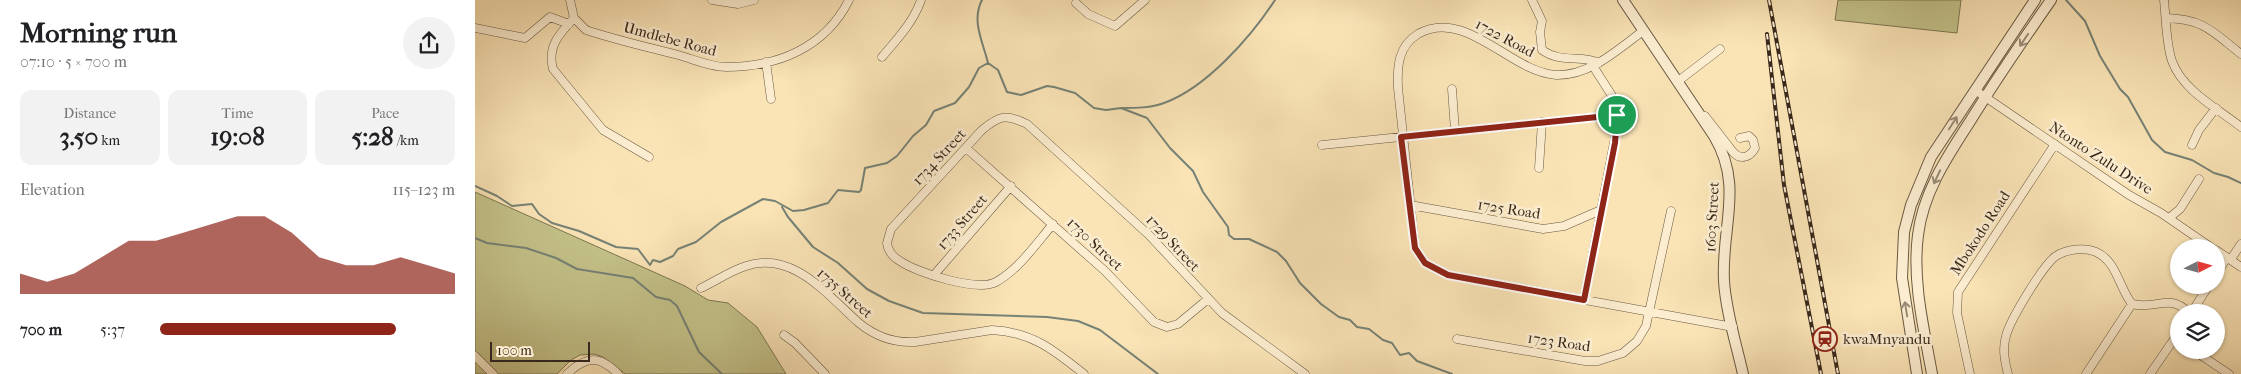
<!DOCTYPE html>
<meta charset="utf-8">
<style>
body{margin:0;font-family:"IM FELL French Canon",serif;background:#f2f2f2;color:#202124;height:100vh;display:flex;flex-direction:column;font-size:19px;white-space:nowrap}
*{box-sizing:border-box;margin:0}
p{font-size:16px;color:#757577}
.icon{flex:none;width:28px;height:28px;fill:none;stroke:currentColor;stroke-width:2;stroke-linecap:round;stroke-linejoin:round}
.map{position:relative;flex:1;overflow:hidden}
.side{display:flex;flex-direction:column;background:#fff;width:475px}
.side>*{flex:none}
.needle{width:32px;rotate:84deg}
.fabs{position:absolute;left:1695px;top:239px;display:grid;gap:10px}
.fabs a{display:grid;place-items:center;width:55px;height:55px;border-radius:50%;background:#fff;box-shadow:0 1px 4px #0004;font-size:25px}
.scale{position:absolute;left:15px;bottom:12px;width:100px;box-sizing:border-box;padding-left:5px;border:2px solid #39291c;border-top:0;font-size:14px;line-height:18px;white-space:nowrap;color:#39291c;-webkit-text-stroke:4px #fcedd0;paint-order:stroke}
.pin{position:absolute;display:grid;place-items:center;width:42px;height:42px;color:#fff;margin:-21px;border:2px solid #fff;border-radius:50%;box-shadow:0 1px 5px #0007}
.round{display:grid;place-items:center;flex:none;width:52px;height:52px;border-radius:26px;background:#f2f2f2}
.summary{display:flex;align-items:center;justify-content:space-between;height:85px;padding:0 20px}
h1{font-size:28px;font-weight:800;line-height:38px}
.figures{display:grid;grid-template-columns:repeat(3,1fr);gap:8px;height:85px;padding:5px 20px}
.figures div{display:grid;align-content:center;border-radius:12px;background:#f2f2f2;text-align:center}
.figures b{font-size:25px;font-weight:800}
.figures small{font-size:14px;font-weight:400}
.figures p{font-size:14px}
.chart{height:140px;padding:10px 20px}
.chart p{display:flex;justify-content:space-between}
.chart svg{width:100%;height:90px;margin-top:5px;fill:#8f2418;opacity:.7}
ul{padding:0 20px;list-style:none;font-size:16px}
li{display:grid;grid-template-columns:80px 60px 1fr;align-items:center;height:38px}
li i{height:12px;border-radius:6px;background:#8f2418}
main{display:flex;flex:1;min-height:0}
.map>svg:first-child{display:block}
.green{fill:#c4c28a;stroke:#7e7653}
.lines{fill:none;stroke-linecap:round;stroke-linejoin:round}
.stream{stroke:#768276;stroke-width:2}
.minor-casing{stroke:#695842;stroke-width:9}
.tertiary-casing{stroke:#695842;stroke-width:12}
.minor{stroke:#fcedd0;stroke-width:8}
.tertiary{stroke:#fcedd0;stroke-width:10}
.rail-casing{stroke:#39291c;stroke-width:4}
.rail{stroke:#fcedd0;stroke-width:2;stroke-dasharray:5.5;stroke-linecap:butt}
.oneway{stroke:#9a8b76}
.route-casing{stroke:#fff;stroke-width:10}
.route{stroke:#8f2418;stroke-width:6}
.labels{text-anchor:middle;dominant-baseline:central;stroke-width:5;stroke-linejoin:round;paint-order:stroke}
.street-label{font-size:15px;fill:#39291c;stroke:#fcedd0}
.poi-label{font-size:15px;fill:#39291c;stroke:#fcedd0;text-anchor:start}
</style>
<main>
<section class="side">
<div class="summary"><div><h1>Morning run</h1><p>07:10 · 5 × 700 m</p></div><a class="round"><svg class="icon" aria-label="share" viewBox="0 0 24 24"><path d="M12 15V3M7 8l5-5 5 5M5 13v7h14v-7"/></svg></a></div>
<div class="figures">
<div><p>Distance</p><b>3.50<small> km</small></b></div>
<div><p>Time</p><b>19:08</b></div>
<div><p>Pace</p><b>5:28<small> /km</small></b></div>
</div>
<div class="chart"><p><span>Elevation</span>115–123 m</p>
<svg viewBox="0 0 160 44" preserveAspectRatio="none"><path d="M0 44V34L10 38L20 34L30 26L40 18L50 18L60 14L70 10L80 6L90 6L100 14L110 26L120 30L130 30L140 26L150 30L160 34V44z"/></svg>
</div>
<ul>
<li><b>700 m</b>5:37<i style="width:80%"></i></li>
</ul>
</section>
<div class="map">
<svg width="1766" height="374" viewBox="0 0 1766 374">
<rect width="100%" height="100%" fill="#fae4b6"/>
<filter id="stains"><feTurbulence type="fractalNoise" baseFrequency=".004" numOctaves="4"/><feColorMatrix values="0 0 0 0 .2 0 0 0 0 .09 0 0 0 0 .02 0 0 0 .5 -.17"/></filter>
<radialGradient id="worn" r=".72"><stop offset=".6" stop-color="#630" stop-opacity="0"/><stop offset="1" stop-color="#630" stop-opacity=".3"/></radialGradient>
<path class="green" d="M1363,0H1486L1482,33L1360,20Z
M0,192L210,286L233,300L253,303L282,327L311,374H150L128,357L119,354L105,355L96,360L82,374H0Z"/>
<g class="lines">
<path class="stream" d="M507,0C496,21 508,42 513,63
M1591,0L1610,21L1625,56L1645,89L1653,97L1677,140L1690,152L1717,160L1739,173L1753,177L1766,183
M646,108C660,108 676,108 689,103C731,88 776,37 800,0
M0,186L22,196L37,206L57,204L64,214L77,223L104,231L141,247L163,249L175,265L178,260L185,262L198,256L203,249L221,242L246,222L288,199L300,201L318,211L329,210L353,203L363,190L384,192L386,190L390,168L412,163L422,156L438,136L451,125L459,111L480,103L494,87L504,68L513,63L523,70L532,92L546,95L572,86L579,87L600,93L619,108L631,110L646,108L672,118L695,148L718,171L728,192L753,227L754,235L759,239H774L802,252L811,261L825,283L846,304L864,317L875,320L882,327L894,329L908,340L917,343L925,355L934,353L942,361L977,374
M307,207L313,217L338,247L363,263L392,289L414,301L448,313L572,317L603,321L625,330L683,374
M0,238L12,243L51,248L81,258L102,269L158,278L181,297L195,300L202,306L224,352L247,374"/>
<defs>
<path id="minor" d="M95,0L99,18L111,30C141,40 172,47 203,55C218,59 235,67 251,67C302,67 350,48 374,0
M237,0L263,4L279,0
M1057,0L1067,21L1065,32L1067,50C1087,64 1106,54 1124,63
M1689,0C1691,18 1691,44 1697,61C1708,91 1742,108 1766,127
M601,3L613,14L640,26L670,0
M99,18C84,34 72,47 78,69L128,130L174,157
M1691,18C1729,19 1738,32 1766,54
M0,28L50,38L75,17L94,24
M1168,31C1142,50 1115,76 1081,75C1035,72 991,7 943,34C923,46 922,67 923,88L940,248L950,263L973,275L1258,327
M407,57C422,39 438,23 446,0
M291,62L296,99
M1202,82L1245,49
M977,89L980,131
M1500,90L1654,195L1686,213L1737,248
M1230,116L1258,152C1266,161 1275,157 1280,148L1278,140L1274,136L1265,138
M847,145L1142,115
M1717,145L1724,130L1741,108
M491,148L630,271L679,322L692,327L703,324L733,299
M1064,168L1067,122
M935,205L1068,229L1089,226L1126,210
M1694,218L1705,209L1724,179
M578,224C561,244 544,269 521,282C503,292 442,273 425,261C418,257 413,251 412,243L416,229L507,130C525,115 531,114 552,124L674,235L747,313L830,374
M1741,250L1766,267
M1756,259L1766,244
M1741,274L1752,258
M459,275L536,186
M226,288C241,281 255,271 271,266C318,250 352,295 384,323C401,337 419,343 440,342L517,330C557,332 579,350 609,374
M1109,300L1142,127L1139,99L1118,66
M1717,312L1734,285
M309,335L320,343L350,374
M982,339L1110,361H1123L1148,353L1162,341L1171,326L1196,211
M1718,350L1754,374
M0,356L18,374
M92,374C111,356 124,355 143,374
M1495,374L1482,313L1483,292L1580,144
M1533,374C1530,362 1527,349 1531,336C1535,320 1568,265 1581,256C1592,249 1609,247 1621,252C1642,261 1644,288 1657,304C1682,310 1694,293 1713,312
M1611,374L1657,304
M1675,374L1704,332"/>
<path id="tertiary" d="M1148,0L1239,136C1269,186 1246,227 1249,281C1251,312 1261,343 1268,374
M1442,374L1427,278L1429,232L1436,205L1456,157L1560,0
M1457,374C1449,329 1437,281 1443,235C1448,193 1472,157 1494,123C1520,81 1548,40 1576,0"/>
</defs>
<use href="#minor" class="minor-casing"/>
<use href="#tertiary" class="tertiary-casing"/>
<use href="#minor" class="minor"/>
<use href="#tertiary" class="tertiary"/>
<defs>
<path id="rail" d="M1294,0L1363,374
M1292,34L1309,185L1346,374"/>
</defs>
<use href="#rail" class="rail-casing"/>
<use href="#rail" class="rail"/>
</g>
<defs><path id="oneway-shaft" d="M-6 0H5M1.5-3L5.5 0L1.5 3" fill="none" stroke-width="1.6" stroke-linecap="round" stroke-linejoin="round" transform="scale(1.25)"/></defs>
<g class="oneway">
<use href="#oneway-shaft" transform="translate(1549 40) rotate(124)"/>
<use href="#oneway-shaft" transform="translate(1478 123) rotate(-57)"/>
<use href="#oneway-shaft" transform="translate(1462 177) rotate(115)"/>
<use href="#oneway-shaft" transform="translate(1431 309) rotate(-99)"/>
</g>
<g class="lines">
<defs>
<path id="route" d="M1142,115L1140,143L1109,300L973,275L950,263L940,248L926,137Z"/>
</defs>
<use href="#route" class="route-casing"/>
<use href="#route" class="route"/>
</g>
<defs>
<symbol id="station-ring" viewBox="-11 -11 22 22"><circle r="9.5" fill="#fcedd0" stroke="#8f2418" stroke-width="1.5"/><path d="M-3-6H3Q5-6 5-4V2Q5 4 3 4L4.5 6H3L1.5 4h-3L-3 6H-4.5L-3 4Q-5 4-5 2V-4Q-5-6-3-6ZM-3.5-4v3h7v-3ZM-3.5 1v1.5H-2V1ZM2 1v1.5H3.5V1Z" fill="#8f2418"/></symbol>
</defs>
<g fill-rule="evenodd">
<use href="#station-ring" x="1336" y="325" width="28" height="28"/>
</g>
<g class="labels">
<g class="street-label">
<text transform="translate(1030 38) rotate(28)">1722 Road</text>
<text transform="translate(195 39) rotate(15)">Umdlebe Road</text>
<text transform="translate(464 157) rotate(-47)">1734 Street</text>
<text transform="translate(1626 158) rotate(33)">Ntonto Zulu Drive</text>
<text transform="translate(1034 209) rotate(9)">1725 Road</text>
<text transform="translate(1237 217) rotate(-87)">1603 Street</text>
<text transform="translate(487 222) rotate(-49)">1733 Street</text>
<text transform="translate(1505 233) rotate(-57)">Mbokodo Road</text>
<text transform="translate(698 243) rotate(47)">1729 Street</text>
<text transform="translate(620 244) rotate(43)">1730 Street</text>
<text transform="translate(370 293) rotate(41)">1735 Street</text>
<text transform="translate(1084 342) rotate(8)">1723 Road</text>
</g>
<g class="poi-label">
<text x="1368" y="339">kwaMnyandu</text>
</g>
</g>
<rect width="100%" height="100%" filter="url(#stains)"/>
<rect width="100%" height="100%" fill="url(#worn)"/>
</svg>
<div class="fabs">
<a><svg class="needle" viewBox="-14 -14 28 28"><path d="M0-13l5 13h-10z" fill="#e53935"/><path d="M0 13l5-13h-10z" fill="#757577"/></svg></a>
<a><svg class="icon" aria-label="layers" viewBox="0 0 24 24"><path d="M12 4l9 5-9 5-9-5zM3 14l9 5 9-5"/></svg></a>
</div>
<div class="scale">100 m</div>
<div class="pin" style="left:1142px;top:115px;background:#1e9e55"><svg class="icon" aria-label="arrive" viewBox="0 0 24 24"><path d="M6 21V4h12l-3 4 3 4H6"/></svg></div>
</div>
</main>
